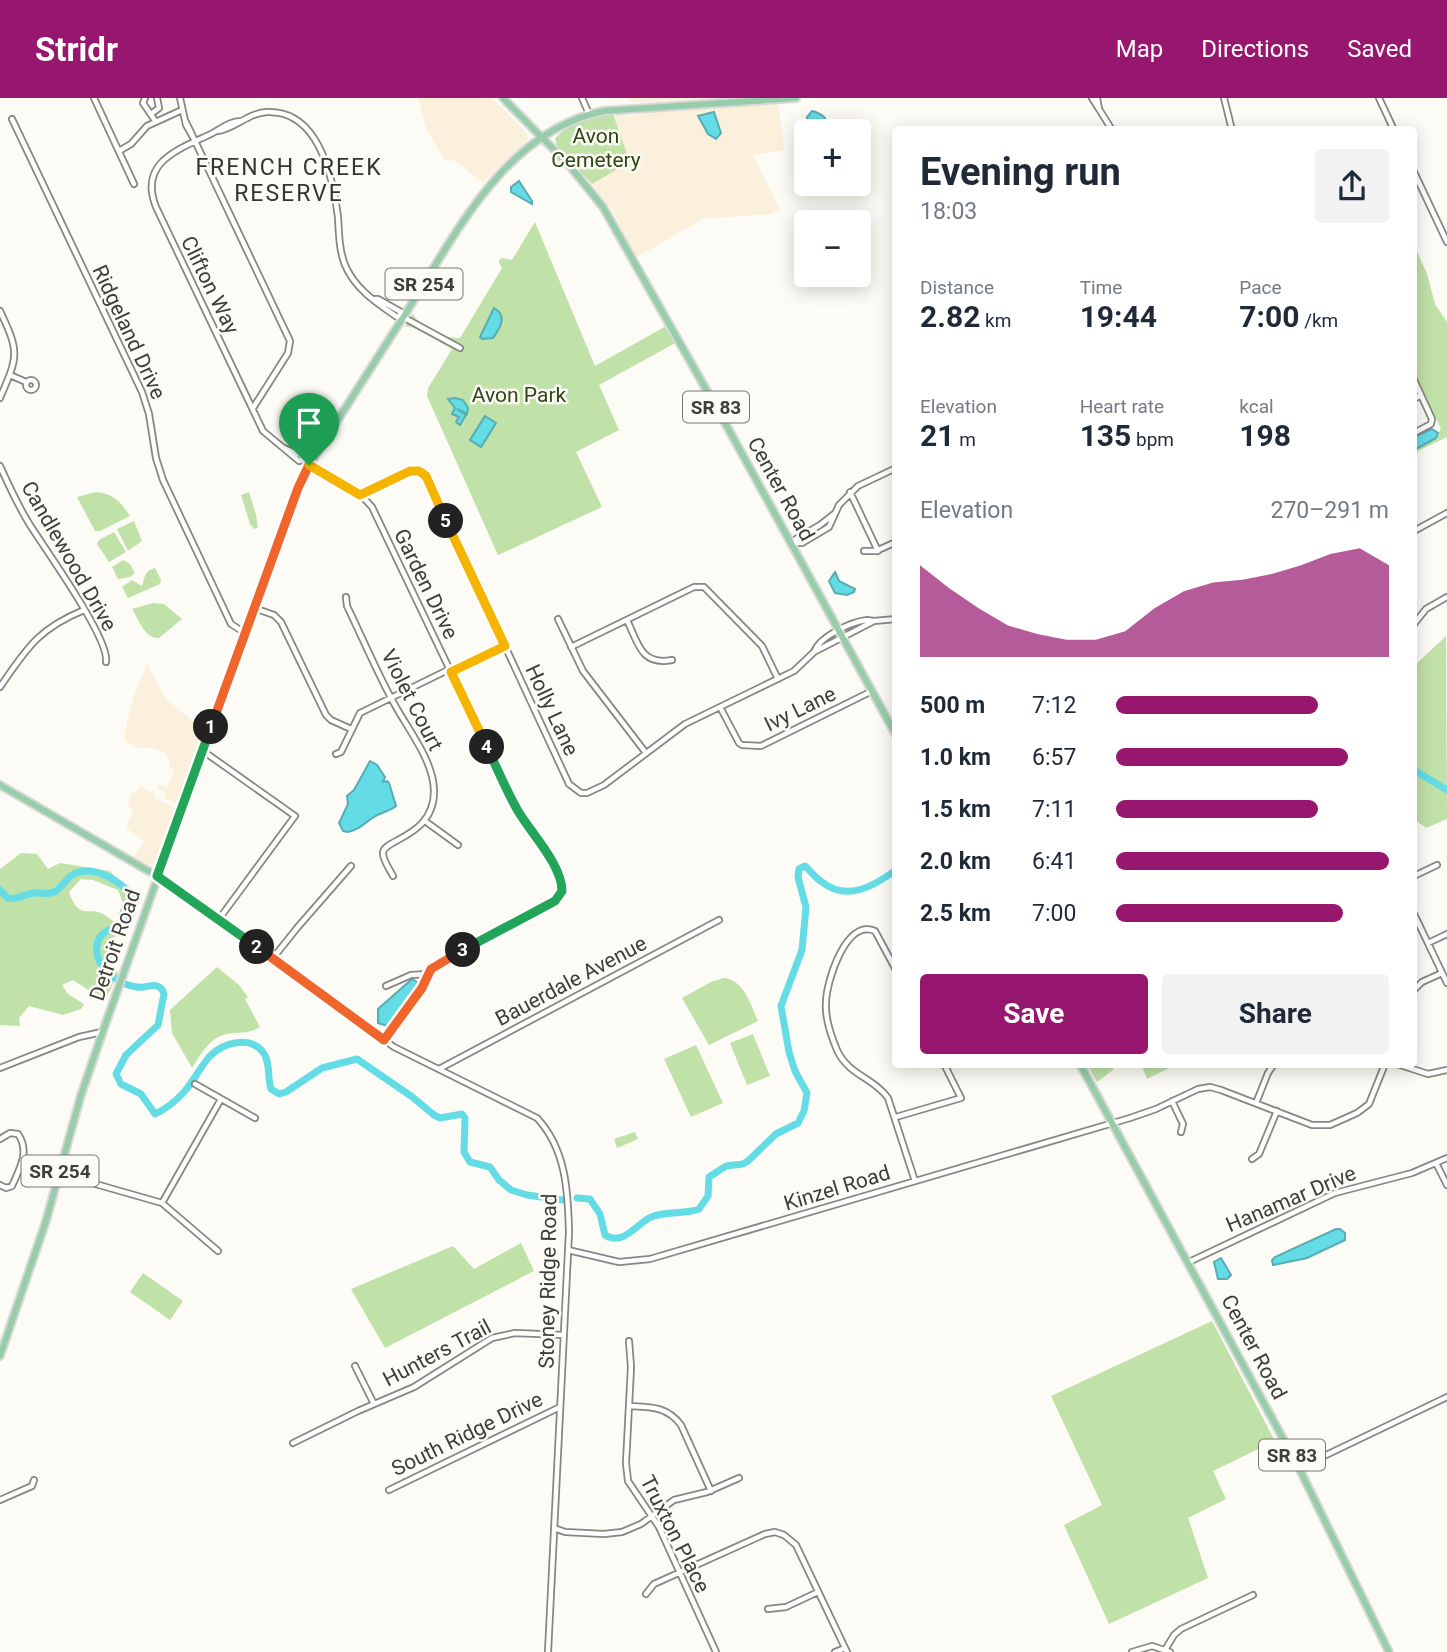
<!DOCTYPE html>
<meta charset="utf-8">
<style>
body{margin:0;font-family:Roboto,sans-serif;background:#f2f2f3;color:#1f2937;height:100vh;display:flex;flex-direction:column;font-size:26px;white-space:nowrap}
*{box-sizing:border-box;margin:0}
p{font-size:23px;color:#747a83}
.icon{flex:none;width:38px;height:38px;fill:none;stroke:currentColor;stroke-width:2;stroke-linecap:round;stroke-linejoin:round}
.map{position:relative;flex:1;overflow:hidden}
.panel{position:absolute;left:892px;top:28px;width:525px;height:942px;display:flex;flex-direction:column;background:#fff;border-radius:7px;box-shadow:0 4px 18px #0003}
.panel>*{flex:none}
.controls{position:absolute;left:794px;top:21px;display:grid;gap:14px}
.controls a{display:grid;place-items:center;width:77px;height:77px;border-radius:7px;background:#fff;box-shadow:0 4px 18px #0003;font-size:35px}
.pin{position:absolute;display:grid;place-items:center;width:60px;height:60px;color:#fff;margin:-72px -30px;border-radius:50% 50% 50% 0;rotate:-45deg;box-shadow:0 0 7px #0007}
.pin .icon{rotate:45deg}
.km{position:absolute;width:35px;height:35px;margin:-18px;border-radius:50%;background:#222;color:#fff;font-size:19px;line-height:35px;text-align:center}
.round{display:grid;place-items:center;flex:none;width:74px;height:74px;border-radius:7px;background:#f2f2f3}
.overview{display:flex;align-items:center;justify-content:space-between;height:119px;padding:0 28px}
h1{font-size:38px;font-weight:700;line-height:52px}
.figures{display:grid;grid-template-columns:repeat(3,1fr);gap:10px;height:119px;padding:7px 28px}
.figures div{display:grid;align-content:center}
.figures b{font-size:30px;font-weight:700}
.figures small{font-size:19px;font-weight:400}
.figures p{font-size:19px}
.chart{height:196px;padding:14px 28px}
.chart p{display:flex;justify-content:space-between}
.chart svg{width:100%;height:126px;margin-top:7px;fill:#97176f;opacity:.7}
.action{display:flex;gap:14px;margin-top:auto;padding:14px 28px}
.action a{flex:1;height:80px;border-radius:7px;background:#97176f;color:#fff;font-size:28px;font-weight:700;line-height:80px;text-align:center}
.action a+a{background:#f2f2f3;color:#1f2937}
ul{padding:0 28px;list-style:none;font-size:23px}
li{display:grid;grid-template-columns:112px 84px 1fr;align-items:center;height:52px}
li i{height:18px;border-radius:9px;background:#97176f}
header{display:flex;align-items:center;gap:42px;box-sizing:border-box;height:98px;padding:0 35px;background:#97176f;color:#fff}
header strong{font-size:33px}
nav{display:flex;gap:38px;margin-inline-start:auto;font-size:24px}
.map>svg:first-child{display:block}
.commercial{fill:#fbf0db}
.green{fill:#c0e1a7}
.water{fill:#63dce6;stroke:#58acb3;stroke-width:2}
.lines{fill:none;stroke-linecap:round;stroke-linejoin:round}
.river{stroke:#63dce6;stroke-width:7}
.minor-casing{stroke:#878681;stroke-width:8}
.major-casing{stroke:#d8d8d8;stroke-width:10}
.minor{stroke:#fff;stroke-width:4.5}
.major{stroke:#97cdaa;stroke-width:6}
.split-1-casing{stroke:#fff;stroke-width:14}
.split-2-casing{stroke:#fff;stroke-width:14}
.split-3-casing{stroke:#fff;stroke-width:14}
.split-4-casing{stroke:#fff;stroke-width:14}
.split-5-casing{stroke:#fff;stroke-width:14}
.split-6-casing{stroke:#fff;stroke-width:14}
.split-1{stroke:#f0652b;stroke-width:9}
.split-2{stroke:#22a559;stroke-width:9}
.split-3{stroke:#f0652b;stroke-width:9}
.split-4{stroke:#22a559;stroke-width:9}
.split-5{stroke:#f5b400;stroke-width:9}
.split-6{stroke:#f5b400;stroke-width:9}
.labels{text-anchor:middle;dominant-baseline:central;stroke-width:5;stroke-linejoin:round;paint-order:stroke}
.shield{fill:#fcfbf5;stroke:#767673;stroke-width:2}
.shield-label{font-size:19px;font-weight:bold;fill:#3d3d3b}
.park-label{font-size:21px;fill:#2e4714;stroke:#fcfbf5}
.street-label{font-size:21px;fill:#3d3d3b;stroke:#fcfbf5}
.neighbourhood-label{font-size:23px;letter-spacing:2px;fill:#353430;stroke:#fcfbf5}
</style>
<header>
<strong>Stridr</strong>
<nav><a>Map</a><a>Directions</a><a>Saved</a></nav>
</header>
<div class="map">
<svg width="1447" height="1554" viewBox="0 0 1447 1554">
<rect width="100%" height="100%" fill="#fcfbf5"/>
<path class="commercial" d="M418,0H492L526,34L528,42L482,85L461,67L453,62L445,63L427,33Z
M628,0H724L654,4H629Z
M778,5L784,52L753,57L780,112L769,116L703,121L635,160L613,112L592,86L630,63L613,16L631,18L654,13L715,11L730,8Z
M147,566L166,601L204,632L177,705L164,700L165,694L157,690L159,686L167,690L174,673L169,669L170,662L164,654L154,650H139L126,643L124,638L133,600Z
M141,688L155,696L154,699L175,710L154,766L150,768L133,760L144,743L126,730L133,714L128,709L129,703L131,696Z"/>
<path class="green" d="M613,16L630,64L592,86L557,48L555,41C567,25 595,19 613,16Z
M535,124L595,268L668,227L677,244L599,287L619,332L576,354L602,409L498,457L427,298L428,290L452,251L414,230L405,228L413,215C417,229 446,241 460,240L502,170L499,165V162L502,160L512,162Z
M1414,147L1427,176L1435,206L1447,224V339L1414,355V352L1436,340L1441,331L1414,273Z
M96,394C114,396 120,403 130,418L100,433H95L77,399Z
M249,394L256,417L258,430L254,431L250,426L241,397Z
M134,423L142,443L128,453L117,431Z
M114,434L126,454L109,464L97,446L99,442Z
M123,462L130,466L135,475L130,479L118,481L112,469Z
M155,470L161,482L160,486L128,500L122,489L132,482L142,488C145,479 144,473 155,470Z
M153,505L164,506L182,521L159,540C145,541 139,522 132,511Z
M1446,538L1447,721L1426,730L1414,721V568Z
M21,755L37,756L48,771L60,765L110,773L126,790L141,800L132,823L118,817L123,805L118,792L93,782L81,781L69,794C79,823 88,808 103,816C111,821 119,827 127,832L111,841L112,866L118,875L105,903L73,882L62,887L68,896L84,906L81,911L63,917L29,908L19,920L20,928L0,927V771Z
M217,869L239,887L248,899L245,901L260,929C244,937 242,933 227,936C210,939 201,956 192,970L172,935L170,912Z
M724,880C744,882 751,907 758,923L709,947L682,900L711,884Z
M753,936L770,978L747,987L730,945Z
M696,947L723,1005L691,1019L664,961Z
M1087,966H1113V972L1097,984Z
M1141,966H1177L1147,981Z
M635,1034L638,1041L617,1050L614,1041Z
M521,1145L534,1173L385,1250L351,1191L453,1148L474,1171Z
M143,1175L183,1203L170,1222L130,1194Z
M1212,1223L1275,1343L1213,1373L1226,1401L1188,1420L1208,1480L1109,1526L1064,1427L1102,1407L1051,1298Z"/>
<path class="water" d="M812,13C824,16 828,21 828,33H807V19Z
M714,14L721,35L716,41L708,36L698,18Z
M519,83L532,103V106L511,94V89Z
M494,210C508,218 500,230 493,240L482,241L480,239Z
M455,300L463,302L468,310L467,316L457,311L466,317L460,327L456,324L459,319L452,316L455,310L448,301Z
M485,318L496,325L481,349L470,342Z
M1432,331L1438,335L1436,340L1414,352V339Z
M835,474L839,483L855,491L854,494L847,497L835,495L829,483Z
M370,663L377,667L385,679L383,684L387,683L389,685L396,708C389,714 381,714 374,719C364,725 360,732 347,734L343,733L339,725L348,706L347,698L354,692Z
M412,881L417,884V889L391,926L387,928L378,925V911Z
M1336,1131H1340L1345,1135V1142L1307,1160L1273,1167L1272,1162L1275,1159Z
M1221,1160L1231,1177L1227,1181H1218L1214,1164Z"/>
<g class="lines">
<path class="river" d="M1414,672L1447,692
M0,792C2,794 6,799 8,800C16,803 26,795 35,795C42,794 48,798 56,793C63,788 67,778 76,775C96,767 121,784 134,799L128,824C119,831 107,829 100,839C95,846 96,853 98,860C104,875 121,887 137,889C147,891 153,883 162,891L164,896L158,927L126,957L116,976L121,986L141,996L155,1016C166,1011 176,1003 184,994C194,983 200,969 210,958C223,945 249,937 263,954C271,965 267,980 271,991L279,996L286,994L322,970L357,961L411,998L434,1017L440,1020L462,1016L465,1020L464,1054L470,1064L490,1069L499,1082L511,1092L527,1097L562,1102
M577,1100L590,1101L600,1116L605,1137C623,1148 635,1128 649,1120C664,1112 684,1117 699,1111L708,1098L709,1079L726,1068L743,1066L748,1063L776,1036L798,1025L804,1013L807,995L795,973L789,954L781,908L802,852L806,809L798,779L799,771L805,768C811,773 815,780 822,784C847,804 874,788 896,772"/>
<defs>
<path id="minor" d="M94,0L134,86
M145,0L143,5L156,24
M180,0L186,27L194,41L186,24
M582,0L589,16
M1092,0L1099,11L1097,0
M1224,0L1232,32
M1379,0L1394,32
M1099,11L1112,32
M151,16L159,10L157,0
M12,21L142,294L149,316L156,360L163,382L231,526L245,535
M241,23C229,23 221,31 211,36C179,51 138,64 156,109L263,333L299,363L302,362V358L284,350
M218,33C236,30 248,15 267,14C319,12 333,80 338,119C339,135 339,152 345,167C355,191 377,205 397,219L400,217L401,214L378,201H375
M195,43L290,243L288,255L253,310
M119,53L131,46L147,28L182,12
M1414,74L1447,144
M0,213C20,255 18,258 0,300
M401,218L460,250
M10,277L26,284
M26 287a5 5 0 1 1 10 0a5 5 0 1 1-10 0Z
M1414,282L1432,321L1431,326L1414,335
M1414,301L1421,297
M302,362L361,397L372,409L514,706L540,744L562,789V795L557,802L436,867L429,874L422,890L384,942
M0,368C9,388 18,408 30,427C45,451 110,541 106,564
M850,394L878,453
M361,397L412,373H419L426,378L569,686L581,695H587L604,687L685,626L794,573L814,554
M834,416L820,427L796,441L795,445H802L829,429L839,407L858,388L896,370
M1414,433L1447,415
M864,453H876L896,444
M346,499L347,508C363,541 378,577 396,609C410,634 433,663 434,692C435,738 385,741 383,754C382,761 390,772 393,778
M254,510L274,517L281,524L326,617L331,622L351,631
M558,521L583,573L646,655
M627,522C638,545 641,568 672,562
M867,522L874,523L814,554C820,538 851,524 867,522Z
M874,523L896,521
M1414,526L1426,511L1447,499
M571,549L694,489H704L762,548L778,581
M451,574L505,548
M0,589C27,550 38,531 84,512
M720,609L739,645L742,647L761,648L872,593
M203,653L295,718L219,821
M336,656L341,654L360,615L450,571
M425,723L458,747
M158,778L394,949L537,1020C566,1051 568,1093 569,1134L548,1554
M1414,778L1437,767
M1414,816L1447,885
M1428,845L1447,836
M273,860L297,830L351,768
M896,872L875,833C846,820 826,884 826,905C825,920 831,938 837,952C848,977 874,980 888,1000L915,1083
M386,888L411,877L428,876
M1414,892L1422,884L1442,875
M1397,966L1428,976L1447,972
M0,970L79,939L102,934
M439,971L719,822
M195,986L255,1020
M1172,1003L1183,1026L1181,1034
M1256,1005L1268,975L1274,966
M896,1019L961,1000L944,966
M0,1041L10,1035L18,1036C30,1053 20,1070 12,1088L6,1090L0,1087
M1252,1061L1259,1056L1277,1013
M22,1065L162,1105L218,1153
M1436,1065L1447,1087
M162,1105L221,1001
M568,1152L619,1164L650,1161L1130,1020L1156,1011L1198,991L1210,989L1221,992L1312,1027H1330L1357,1015L1369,1006L1385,966
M1189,1164L1335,1095L1412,1075L1447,1060
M629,1243L631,1269L626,1365L628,1383L659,1429L716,1554
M355,1268L374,1306
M629,1308C650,1309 667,1308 681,1327L711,1393
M293,1345L358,1313L414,1289L492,1240L515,1235L564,1237
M1299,1370L1447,1299
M389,1392L560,1309
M0,1402L32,1388L34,1382
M554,1430L565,1434L604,1436L622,1434L641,1426L674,1402L707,1394L739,1380
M646,1496L654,1486L765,1436L775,1434L784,1437L796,1447L847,1554
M768,1511L786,1509L818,1494
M1165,1552L1174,1537L1181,1531L1253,1497
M835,1554L845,1550
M1132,1554L1152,1548L1170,1554"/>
<path id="major" d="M503,0L569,67L603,109L729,332L896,637
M0,687L157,778
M1080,966L1299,1370L1389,1554
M0,1258L46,1123L81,997L103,933L297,389L309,367C341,317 373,267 404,218C454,140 503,33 604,13L796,0"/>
</defs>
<use href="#minor" class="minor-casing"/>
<use href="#major" class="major-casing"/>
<use href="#minor" class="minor"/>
<use href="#major" class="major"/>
</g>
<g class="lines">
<defs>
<path id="split-1" d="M211,629L298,390L309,367"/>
<path id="split-2" d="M211,629L157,778L257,849"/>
<path id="split-3" d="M257,849L384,942L422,890L431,871L463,852"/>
<path id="split-4" d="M463,852L555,803L562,793C562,767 531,735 518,713C506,692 497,670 487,649"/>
<path id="split-5" d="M446,423L505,548L451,574L487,649"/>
<path id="split-6" d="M309,367L360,397L410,373H419L426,378L446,423"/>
</defs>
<use href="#split-1" class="split-1-casing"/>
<use href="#split-2" class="split-2-casing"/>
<use href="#split-3" class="split-3-casing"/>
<use href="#split-4" class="split-4-casing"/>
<use href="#split-5" class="split-5-casing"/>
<use href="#split-6" class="split-6-casing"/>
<use href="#split-1" class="split-1"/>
<use href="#split-2" class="split-2"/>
<use href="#split-3" class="split-3"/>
<use href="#split-4" class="split-4"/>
<use href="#split-5" class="split-5"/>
<use href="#split-6" class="split-6"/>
</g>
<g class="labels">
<g class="shield">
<rect x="385.5" y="170.5" width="77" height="31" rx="5"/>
<rect x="683" y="293.5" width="66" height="31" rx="5"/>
<rect x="21.5" y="1057.5" width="77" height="31" rx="5"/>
<rect x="1259" y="1341.5" width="66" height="31" rx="5"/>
</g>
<g class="shield-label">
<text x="424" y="186">SR 254</text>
<text x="716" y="309">SR 83</text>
<text x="60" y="1073">SR 254</text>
<text x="1292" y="1357">SR 83</text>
</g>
<g class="park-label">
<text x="596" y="38">Avon<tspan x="596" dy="24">Cemetery</tspan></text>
<text x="519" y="297">Avon Park</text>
</g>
<g class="street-label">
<text transform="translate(210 187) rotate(64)">Clifton Way</text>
<text transform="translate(129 234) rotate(65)">Ridgeland Drive</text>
<text transform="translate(781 391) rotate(61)">Center Road</text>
<text transform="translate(69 458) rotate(60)">Candlewood Drive</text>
<text transform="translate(426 486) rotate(64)">Garden Drive</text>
<text transform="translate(412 602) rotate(63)">Violet Court</text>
<text transform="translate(800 611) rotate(-26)">Ivy Lane</text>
<text transform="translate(552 612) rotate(65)">Holly Lane</text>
<text transform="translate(115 847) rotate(-71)">Detroit Road</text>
<text transform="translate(571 883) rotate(-28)">Bauerdale Avenue</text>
<text transform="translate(837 1090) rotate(-17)">Kinzel Road</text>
<text transform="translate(1291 1101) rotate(-23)">Hanamar Drive</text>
<text transform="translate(548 1183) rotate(-89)">Stoney Ridge Road</text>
<text transform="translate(1254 1249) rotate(62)">Center Road</text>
<text transform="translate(437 1255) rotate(-28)">Hunters Trail</text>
<text transform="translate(467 1336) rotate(-26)">South Ridge Drive</text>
<text transform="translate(675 1436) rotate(63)">Truxton Place</text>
</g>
<g class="neighbourhood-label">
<text x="289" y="69">FRENCH CREEK<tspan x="289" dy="26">RESERVE</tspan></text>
</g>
</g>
</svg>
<div class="controls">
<a>+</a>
<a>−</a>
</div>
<div class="pin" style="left:309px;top:367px;background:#1e9e55"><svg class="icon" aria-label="arrive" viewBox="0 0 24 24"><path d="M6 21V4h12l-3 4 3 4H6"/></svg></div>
<b class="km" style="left:211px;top:629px">1</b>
<b class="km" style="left:257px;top:849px">2</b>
<b class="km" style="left:463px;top:852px">3</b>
<b class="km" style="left:487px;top:649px">4</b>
<b class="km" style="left:446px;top:423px">5</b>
<section class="panel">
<div class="overview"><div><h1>Evening run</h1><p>18:03</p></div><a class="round"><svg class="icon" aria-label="share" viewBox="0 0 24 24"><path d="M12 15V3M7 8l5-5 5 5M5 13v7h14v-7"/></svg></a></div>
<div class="figures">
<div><p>Distance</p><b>2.82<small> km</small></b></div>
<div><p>Time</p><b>19:44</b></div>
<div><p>Pace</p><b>7:00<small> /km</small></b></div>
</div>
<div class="figures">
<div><p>Elevation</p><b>21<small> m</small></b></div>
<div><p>Heart rate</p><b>135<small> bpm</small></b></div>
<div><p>kcal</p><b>198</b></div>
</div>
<div class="chart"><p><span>Elevation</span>270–291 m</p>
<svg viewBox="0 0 160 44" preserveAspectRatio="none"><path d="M0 44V12L10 20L20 27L30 33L40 36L50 38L60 38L70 35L80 27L90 21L100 18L110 17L120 15L130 12L140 8L150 6L160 12V44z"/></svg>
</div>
<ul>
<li><b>500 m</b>7:12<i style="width:74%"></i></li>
<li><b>1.0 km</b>6:57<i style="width:85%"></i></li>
<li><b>1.5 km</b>7:11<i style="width:74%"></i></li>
<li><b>2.0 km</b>6:41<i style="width:100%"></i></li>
<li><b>2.5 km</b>7:00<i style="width:83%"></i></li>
</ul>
<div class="action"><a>Save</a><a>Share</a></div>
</section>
</div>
